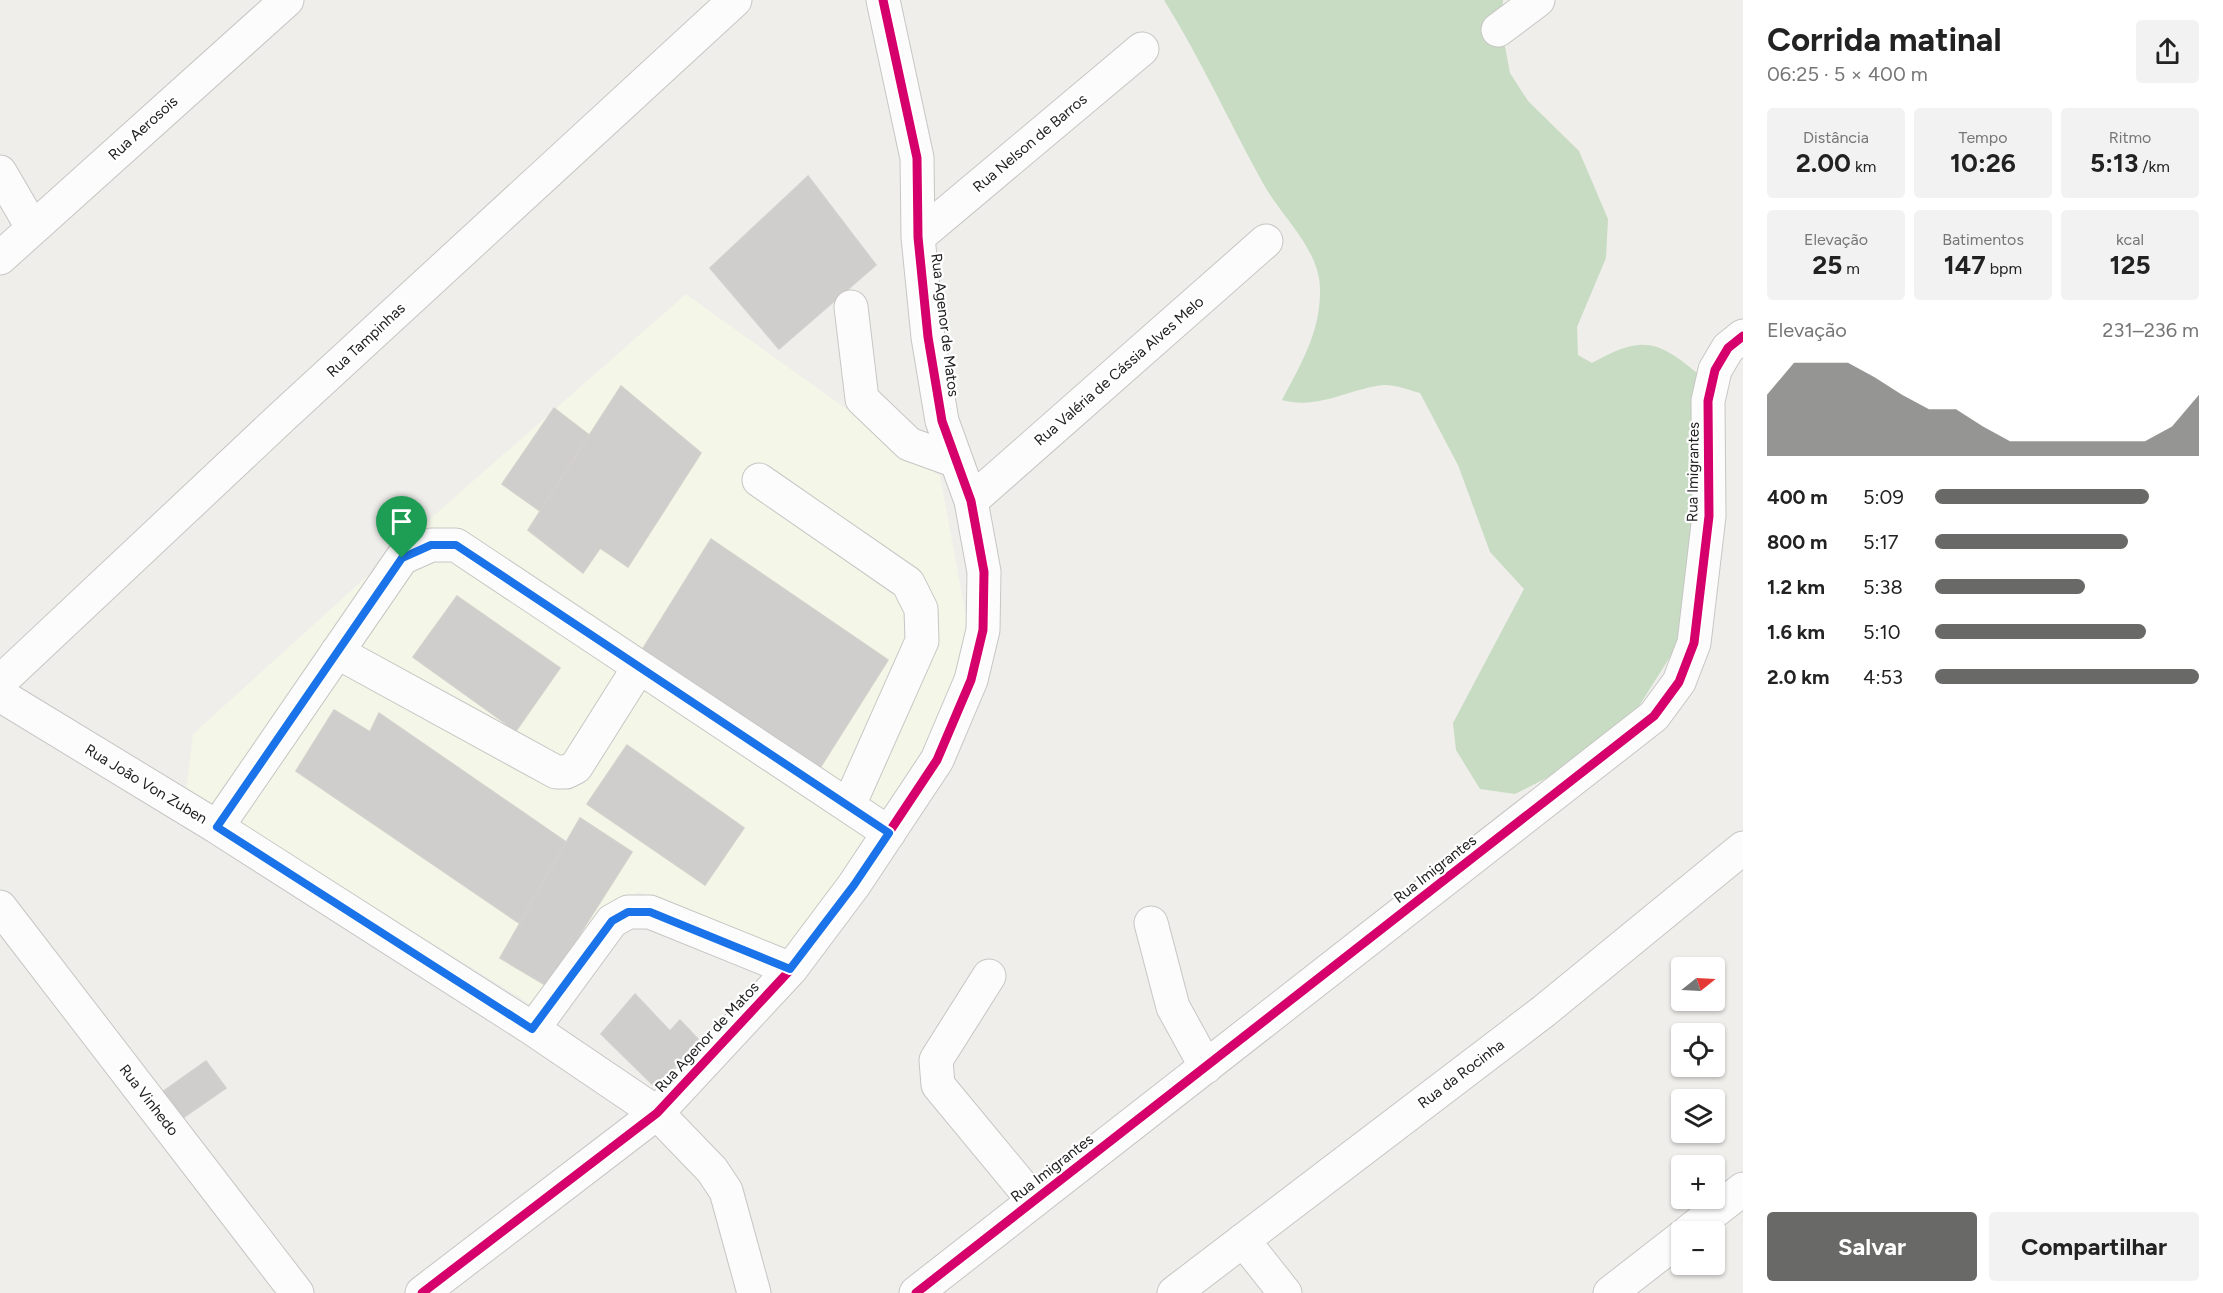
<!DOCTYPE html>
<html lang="pt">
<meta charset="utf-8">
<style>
body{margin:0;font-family:Figtree,sans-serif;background:#f2f2f2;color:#222;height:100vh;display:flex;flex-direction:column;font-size:22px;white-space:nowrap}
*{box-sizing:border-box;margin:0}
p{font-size:20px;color:#767676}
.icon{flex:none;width:33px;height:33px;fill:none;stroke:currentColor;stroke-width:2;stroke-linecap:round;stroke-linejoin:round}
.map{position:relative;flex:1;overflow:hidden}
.panel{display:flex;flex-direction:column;background:#fff;width:480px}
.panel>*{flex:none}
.needle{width:39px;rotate:72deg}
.controls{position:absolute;left:1671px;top:957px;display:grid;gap:12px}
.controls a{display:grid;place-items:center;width:54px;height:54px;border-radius:6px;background:#fff;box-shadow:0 2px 4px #0004;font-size:30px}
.pin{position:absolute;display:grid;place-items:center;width:51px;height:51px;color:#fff;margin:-62px -26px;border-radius:50% 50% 50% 0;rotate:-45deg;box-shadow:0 0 6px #0007}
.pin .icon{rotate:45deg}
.round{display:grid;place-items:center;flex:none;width:63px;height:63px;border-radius:6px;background:#f2f2f2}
.overview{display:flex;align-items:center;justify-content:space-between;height:102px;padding:0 24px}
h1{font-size:33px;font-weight:700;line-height:45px}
.figures{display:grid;grid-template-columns:repeat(3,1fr);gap:9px;height:102px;padding:6px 24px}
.figures div{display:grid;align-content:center;border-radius:6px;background:#f2f2f2;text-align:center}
.figures b{font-size:26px;font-weight:700}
.figures small{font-size:16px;font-weight:400}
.figures p{font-size:16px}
.chart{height:168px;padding:12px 24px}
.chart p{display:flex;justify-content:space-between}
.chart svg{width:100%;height:108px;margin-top:6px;fill:#696968;opacity:.7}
.primary-button{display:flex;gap:12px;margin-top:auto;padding:12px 24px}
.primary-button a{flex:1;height:69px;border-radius:6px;background:#696968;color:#fff;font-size:24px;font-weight:700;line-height:69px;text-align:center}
.primary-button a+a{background:#f2f2f2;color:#222}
ul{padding:0 24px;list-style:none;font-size:20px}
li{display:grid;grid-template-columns:96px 72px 1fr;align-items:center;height:45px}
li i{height:15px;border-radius:8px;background:#696968}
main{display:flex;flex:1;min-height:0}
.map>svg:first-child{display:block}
.education{fill:#f4f6e8}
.forest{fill:#c7dcc2}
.building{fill:#d0cecc;stroke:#d2d0cc;stroke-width:1.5}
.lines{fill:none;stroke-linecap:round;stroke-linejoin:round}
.minor-casing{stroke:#c6c6c4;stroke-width:35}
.minor{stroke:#fdfcfc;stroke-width:33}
.cycleway-casing{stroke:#fff;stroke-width:13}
.cycleway{stroke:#d6006c;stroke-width:9}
.route-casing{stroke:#fff;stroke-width:12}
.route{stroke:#1a73e8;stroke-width:8}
.labels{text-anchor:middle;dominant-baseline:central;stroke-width:4.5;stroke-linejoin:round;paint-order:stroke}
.street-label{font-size:15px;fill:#212121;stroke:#fff}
</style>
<main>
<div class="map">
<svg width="1743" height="1293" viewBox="0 0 1743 1293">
<rect width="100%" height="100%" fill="#efeeeb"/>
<path class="education" d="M686,294L940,476L970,638L938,721L887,813L788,952L638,892L535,1007L186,790L193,734L439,511Z"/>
<path class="forest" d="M1164,0H1503L1501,25L1510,73L1528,101L1579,151L1608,219L1606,258L1577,327L1578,355L1592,363C1644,334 1658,340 1703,378L1693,574L1677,646L1639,706L1564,769L1515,794L1480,789L1456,750L1453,723L1524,589L1490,552L1458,465L1420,393C1409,390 1394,384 1383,385C1348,389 1319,410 1282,400C1301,364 1321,331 1320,289C1320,250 1282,217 1264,185C1230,124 1201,59 1164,0Z"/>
<path class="building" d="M808,176L876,265L779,349L710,268Z
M621,386L701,453L628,567L600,548L583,573L528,530Z
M554,408L589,435L540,511L502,484Z
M711,539L888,660L820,768L642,650Z
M457,596L560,668L516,731L413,657Z
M334,710L370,732L379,713L566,842L519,923L296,771Z
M627,745L744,828L705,885L587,804Z
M580,818L632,852L547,986L500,958Z
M635,994L670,1031L680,1020L698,1039L656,1088L601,1034Z
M206,1061L226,1088L180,1120L161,1093Z"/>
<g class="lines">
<defs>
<path id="minor" d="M1498,30L1538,0
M0,172L32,227
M918,237L1142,49
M0,258L287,0
M851,307L862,399L909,444L956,461
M759,480L908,583L921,609L922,641L849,805
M971,501L1266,241
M337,652L556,772H566L576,767L639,667
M0,682L283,416L735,0
M0,695L217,827L533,1029L657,1113L712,1170L726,1191L754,1293
M217,827L402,558L431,545H456L889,833
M0,907L297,1293
M1151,923L1173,1007L1206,1067
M989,976L936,1060L938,1085L1034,1201
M533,1029L612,921L628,912H650L791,969
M1688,1232L1743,1189
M1243,1240L1285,1293
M422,1293L657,1113L791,969L854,885L937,760L971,680L983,630L984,572L971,501L942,421L928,337L918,237L917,158L883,0
M916,1293L1654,716L1679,682L1694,643L1709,516L1708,401L1715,370L1728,348L1743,336
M1174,1293L1544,1011L1743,848
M1610,1293L1682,1237"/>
</defs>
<use href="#minor" class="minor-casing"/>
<use href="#minor" class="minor"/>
<defs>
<path id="cycleway" d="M422,1293L657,1113L791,969L854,885L937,760L971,680L983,630L984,572L971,501L942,421L928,337L918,237L917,158L883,0
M916,1293L1654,716L1679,682L1694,643L1709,516L1708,401L1715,370L1728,348L1743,336"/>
</defs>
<use href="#cycleway" class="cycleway-casing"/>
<use href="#cycleway" class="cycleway"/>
</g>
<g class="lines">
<defs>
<path id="route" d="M431,545H456L889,833L854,885L790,969L650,912H628L612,921L532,1029L217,827L402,558Z"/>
</defs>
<use href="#route" class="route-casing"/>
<use href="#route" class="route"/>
</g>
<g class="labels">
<g class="street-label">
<text transform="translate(143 128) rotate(-42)">Rua Aerosois</text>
<text transform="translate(1030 143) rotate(-40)">Rua Nelson de Barros</text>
<text transform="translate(945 325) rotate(83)">Rua Agenor de Matos</text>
<text transform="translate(366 340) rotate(-43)">Rua Tampinhas</text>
<text transform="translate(1119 371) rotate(-41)">Rua Valéria de Cássia Alves Melo</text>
<text transform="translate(1693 472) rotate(-89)">Rua Imigrantes</text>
<text transform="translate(146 784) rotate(31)">Rua João Von Zuben</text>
<text transform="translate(1435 869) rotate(-38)">Rua Imigrantes</text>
<text transform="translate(707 1037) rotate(-47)">Rua Agenor de Matos</text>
<text transform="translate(1461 1074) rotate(-37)">Rua da Rocinha</text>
<text transform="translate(149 1100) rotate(52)">Rua Vinhedo</text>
<text transform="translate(1052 1168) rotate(-38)">Rua Imigrantes</text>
</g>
</g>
</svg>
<div class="controls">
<a><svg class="needle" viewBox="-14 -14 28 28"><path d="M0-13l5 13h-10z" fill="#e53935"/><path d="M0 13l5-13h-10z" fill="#767676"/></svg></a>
<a><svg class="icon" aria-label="locate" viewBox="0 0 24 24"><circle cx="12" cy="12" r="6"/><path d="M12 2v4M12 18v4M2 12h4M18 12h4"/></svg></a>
<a><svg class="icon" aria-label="layers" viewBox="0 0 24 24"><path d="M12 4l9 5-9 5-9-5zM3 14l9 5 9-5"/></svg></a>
<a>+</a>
<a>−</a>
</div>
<div class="pin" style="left:402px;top:558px;background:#1e9e55"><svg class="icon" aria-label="arrive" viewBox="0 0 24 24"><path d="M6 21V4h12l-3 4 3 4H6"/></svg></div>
</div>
<section class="panel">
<div class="overview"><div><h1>Corrida matinal</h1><p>06:25 · 5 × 400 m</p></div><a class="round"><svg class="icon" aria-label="share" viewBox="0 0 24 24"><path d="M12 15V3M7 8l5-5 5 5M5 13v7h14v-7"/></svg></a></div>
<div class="figures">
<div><p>Distância</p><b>2.00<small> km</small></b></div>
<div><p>Tempo</p><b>10:26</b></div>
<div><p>Ritmo</p><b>5:13<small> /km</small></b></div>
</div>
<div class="figures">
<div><p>Elevação</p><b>25<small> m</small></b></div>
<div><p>Batimentos</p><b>147<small> bpm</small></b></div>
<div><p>kcal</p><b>125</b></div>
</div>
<div class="chart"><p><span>Elevação</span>231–236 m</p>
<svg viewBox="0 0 160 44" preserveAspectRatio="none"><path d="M0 44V19L10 6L20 6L30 6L40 12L50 19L60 25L70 25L80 32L90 38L100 38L110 38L120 38L130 38L140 38L150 32L160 19V44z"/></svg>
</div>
<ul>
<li><b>400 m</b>5:09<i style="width:81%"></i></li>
<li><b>800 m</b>5:17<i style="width:73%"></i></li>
<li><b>1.2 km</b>5:38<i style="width:57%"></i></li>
<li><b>1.6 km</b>5:10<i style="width:80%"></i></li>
<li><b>2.0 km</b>4:53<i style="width:100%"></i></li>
</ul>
<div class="primary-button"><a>Salvar</a><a>Compartilhar</a></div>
</section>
</main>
